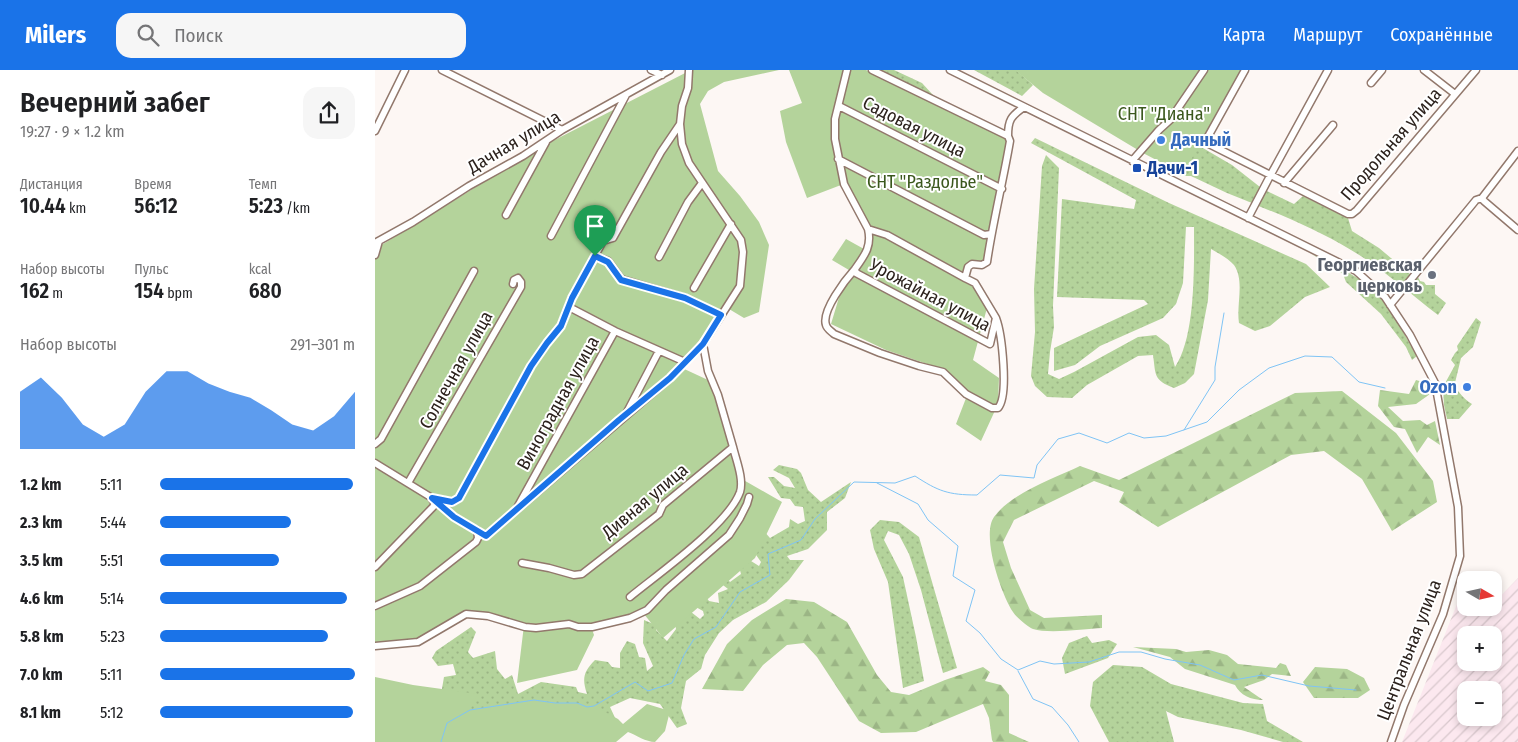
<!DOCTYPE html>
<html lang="ru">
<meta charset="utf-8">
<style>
body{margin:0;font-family:"Fira Sans Condensed",sans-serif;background:#f6f6f6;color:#202124;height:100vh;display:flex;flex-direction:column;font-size:19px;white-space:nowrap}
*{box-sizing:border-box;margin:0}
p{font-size:16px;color:#757577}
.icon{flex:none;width:28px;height:28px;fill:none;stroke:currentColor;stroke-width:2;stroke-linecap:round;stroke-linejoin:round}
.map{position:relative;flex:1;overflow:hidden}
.sheet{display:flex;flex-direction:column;background:#fff;width:375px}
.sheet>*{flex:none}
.needle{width:32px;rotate:99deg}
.tools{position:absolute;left:1082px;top:501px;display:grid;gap:10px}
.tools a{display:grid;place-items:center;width:45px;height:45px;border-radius:10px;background:#fff;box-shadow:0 2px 8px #0003;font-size:25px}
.pin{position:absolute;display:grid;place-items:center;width:42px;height:42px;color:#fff;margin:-51px -21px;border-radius:50% 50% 50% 0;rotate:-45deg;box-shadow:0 0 5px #0007}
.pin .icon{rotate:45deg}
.round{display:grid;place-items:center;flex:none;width:52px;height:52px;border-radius:15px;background:#f6f6f6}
.summary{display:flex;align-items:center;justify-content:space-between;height:85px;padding:0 20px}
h1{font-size:28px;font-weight:600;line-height:38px}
.figures{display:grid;grid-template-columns:repeat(3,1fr);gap:8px;height:85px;padding:5px 20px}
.figures div{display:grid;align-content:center}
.figures b{font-size:21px;font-weight:600}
.figures small{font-size:14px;font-weight:400}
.figures p{font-size:14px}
.chart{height:140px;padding:10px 20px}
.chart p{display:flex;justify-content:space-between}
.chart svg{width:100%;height:90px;margin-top:5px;fill:#1a73e8;opacity:.7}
ul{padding:0 20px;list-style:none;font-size:16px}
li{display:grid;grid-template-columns:80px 60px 1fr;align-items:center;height:38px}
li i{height:12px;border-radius:6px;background:#1a73e8}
header{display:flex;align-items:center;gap:30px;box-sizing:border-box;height:70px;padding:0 25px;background:#1a73e8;color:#fff}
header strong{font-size:24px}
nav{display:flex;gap:28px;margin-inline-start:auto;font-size:18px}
.search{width:350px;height:45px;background:#f6f6f6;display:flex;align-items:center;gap:12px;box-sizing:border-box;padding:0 18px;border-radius:15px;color:#757577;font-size:19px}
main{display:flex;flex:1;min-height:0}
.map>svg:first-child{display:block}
.industrial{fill:url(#industrial-furrows);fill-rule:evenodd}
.grass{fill:url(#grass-dots)}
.forest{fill:url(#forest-firs)}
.garden{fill:#b4d39b}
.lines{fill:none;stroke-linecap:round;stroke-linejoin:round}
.stream{stroke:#7fc4f5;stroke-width:1}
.minor-casing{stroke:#92786c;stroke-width:9}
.minor{stroke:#fff;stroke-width:6}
.route-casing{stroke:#fff;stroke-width:10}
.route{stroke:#1a73e8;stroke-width:6}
.shop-dot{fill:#3f7fe0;stroke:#fff;stroke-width:2}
.transit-dot{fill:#1a4fb4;stroke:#fff;stroke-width:2}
.worship-dot{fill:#6b7280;stroke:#fff;stroke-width:2}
.labels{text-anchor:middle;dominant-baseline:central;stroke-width:4;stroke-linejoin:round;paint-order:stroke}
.park-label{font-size:18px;fill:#3b581d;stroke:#fff}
.street-label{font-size:18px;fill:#2c221d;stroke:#fff}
.shop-label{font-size:18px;font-weight:bold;fill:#366cbe;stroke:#fff;text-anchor:start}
.transit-label{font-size:18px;font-weight:bold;fill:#164399;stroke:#fff;text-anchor:start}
.worship-label{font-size:18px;font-weight:bold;fill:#5b616d;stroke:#fff;text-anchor:end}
</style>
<header>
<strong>Milers</strong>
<div class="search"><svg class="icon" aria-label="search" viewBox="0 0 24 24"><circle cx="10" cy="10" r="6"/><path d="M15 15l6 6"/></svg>Поиск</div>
<nav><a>Карта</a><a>Маршрут</a><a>Сохранённые</a></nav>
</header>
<main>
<section class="sheet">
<div class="summary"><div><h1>Вечерний забег</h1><p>19:27 · 9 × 1.2 km</p></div><a class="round"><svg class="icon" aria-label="share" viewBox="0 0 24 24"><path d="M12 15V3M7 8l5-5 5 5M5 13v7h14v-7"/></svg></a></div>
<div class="figures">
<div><p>Дистанция</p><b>10.44<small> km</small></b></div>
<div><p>Время</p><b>56:12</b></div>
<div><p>Темп</p><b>5:23<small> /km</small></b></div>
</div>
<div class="figures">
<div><p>Набор высоты</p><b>162<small> m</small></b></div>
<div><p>Пульс</p><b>154<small> bpm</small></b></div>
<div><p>kcal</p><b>680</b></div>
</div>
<div class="chart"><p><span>Набор высоты</span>291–301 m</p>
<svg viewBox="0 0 160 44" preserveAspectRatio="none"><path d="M0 44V16L10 9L20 19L30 32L40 38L50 32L60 16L70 6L80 6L90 12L100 16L110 19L120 25L130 32L140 35L150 28L160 16V44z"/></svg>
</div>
<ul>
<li><b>1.2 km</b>5:11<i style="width:99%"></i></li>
<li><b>2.3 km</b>5:44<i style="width:67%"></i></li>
<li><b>3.5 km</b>5:51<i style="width:61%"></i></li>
<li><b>4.6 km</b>5:14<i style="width:96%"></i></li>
<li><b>5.8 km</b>5:23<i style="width:86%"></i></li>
<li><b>7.0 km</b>5:11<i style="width:100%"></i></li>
<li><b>8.1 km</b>5:12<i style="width:99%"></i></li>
</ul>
</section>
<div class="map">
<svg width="1143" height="672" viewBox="0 0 1143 672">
<defs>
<pattern id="industrial-furrows" width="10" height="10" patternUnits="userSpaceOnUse" patternTransform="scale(1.25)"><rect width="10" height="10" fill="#fce8ef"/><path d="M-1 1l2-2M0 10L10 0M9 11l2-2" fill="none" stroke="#d8c7cc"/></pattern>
<pattern id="grass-dots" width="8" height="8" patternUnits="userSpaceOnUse" patternTransform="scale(1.25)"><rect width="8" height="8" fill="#b4d39b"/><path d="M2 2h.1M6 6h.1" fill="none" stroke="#9bb585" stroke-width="1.8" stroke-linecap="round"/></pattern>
<pattern id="forest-firs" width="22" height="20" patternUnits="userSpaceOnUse" patternTransform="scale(1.25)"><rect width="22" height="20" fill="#b4d39b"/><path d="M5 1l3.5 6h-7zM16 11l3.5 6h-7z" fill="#9bb585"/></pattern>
</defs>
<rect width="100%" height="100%" fill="#fdf7f4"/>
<path class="industrial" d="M1143,508V672H1027L1082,534L1088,528L1091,529V538H1119V533ZM1091,565H1119V592H1091ZM1091,620H1119V648H1091Z"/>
<path class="grass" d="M497,0H519L547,13L558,25L552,26Z
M599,0H641L658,15L647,26Z
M809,67L857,95L885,117L877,133L852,123L816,106H800L785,97Z
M660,68L794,133L931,194L955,217L930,227L895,256L880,261L864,253C861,235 870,211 859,195C854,189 843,183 836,179L833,230L819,304L810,313L799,318C778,310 781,305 778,285L763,286L712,315L697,328L672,327L660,316L656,306L660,262L659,219L667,96L671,85L684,98L678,236L679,257L675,282L673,304L684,309L699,302L763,267L781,265L794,275L800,297C821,266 819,195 819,157H811L808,213L801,234L788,248L725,276L700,295L679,301V278L773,234L769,230L682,227L687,129L759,139L761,130L656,73Z
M890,120L919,134L928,126L973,148L977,161L1004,178L1041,209L1043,207L1045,211L1049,212L1051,215H1060V224L1071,233L1063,245C1034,223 1007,198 976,180C946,162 914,148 881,135Z
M935,183C955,194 979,203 996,218C1016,236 1028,263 1042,286L1037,290L1031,277L1006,244L971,212L968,204Z
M1101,248L1106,252L1098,277L1086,288L1079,317C1086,323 1088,329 1097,334L1084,349H1072L1069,335L1068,317L1080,295L1076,290L1080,283L1083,280L1082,276Z
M404,395L422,399L426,403L433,420L446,432L476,412L470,428L452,442V460L433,479L412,486L415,490H429L414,510L391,532L358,550L344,563L330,585L326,599L311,611L306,638L312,654L302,658L285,634L255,628L235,637L242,652L1,672L65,630L69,607L81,605L78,594L63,596L57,588L61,581L96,557L101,562L93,582L98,588L120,581L122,599L130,609L137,605L143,624L166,612L201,617L203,622L212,624C207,609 208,602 220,590L233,592L237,597L245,598V583L252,571L260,574L264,587L270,588L272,601L278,596L268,573L269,550L281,555V560L292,571L301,559L298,545L316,542L325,549L329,545L328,541L319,536L331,527L334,531L344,533L343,523L353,519L339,508L350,506L355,512L366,504L362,489L368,486L384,496L386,492L379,482L388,460L395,468L414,457L415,449L423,454L430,451L428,437L420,436L415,429L406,428L393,407H399L409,416L420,418L414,408L398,400Z
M505,450L524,452L544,467L582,598L568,603L546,520L534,484L524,465L513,461L509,470L528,507L541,567L549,611L528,618L513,512L499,479L495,460Z
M712,566L717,573L734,570L742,574L733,588L690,604L687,588L694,573Z
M738,595L767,597L796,614L868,633L888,634L892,651L928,672H908L866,660L803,647L791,641L799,672H734L715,636L718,612Z"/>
<path class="forest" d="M1041,310L1051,313L1055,324L1041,334L1013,337L1028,351L1045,350L1052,355L1060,351L1065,375L1053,367L1042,383L1030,359L1019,357L1003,336L1005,320L1034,324Z
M967,321L1021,363L1058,411L1062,432L1017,461L987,409L949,381L916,385L783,457L744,432L749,422L719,411L639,450L628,472L636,498L655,540L669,548L727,545V558C711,559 673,564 658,559C653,557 641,547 638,542C626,524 606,465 619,447C636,423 680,408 705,396L744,410L920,323Z
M411,529L439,532L472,552L502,605L516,622L534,625L570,610L608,597L615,602L610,611L626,615L634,625V663L654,672H618L617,670L614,648L608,634L541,662L506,663L484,651L442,587L429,573L412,575L388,595L368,621L327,619L352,574L377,550Z
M758,577L801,579L811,582L834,580L852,585L863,594L901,598L905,593L911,595L916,606L897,604L889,610L869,617L888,630C876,630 865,625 860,615L810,599L795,587Z
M940,597L972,599L989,608L995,620L983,628H939L928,612Z"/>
<path class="garden" d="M316,0H404L349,12L333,21L325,34L343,101L365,126L384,152L394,175L384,242L369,248L349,236L305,297L333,310L344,336L365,408L407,432L380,488L288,568L269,544L217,559L219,565L202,600L142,613L149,555L93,542L43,569L0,574V179L166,77Z
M414,0H491L635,71L609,193L594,192L589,209L601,216L606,229L612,238L598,290L624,308L623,334L606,371L581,354L593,323L561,297L511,280L456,254L465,224L479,203L457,190L471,169L489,179L491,159L466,115L432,128L411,72L405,41L427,33Z
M640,0H866L808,104L768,83L668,23Z
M0,607L38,615L103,624L95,640L159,630L180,633H202L212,637L219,636L243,649L248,654L272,634L295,641L290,661L280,672C271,672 261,665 253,662L241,672H0Z"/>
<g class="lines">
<path class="stream" d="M809,360L840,310V297L849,243
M502,413L543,434L553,450L583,476L578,506L600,520L591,551L605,563L626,589L643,600L665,591L679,594L714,592L744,582H766L790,589L825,595L859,610L887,605L934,616L981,620
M643,601L658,629L677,637L693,655L704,672
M66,672L72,653L95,640L159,630L180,633H202L212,637L219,636L260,612L273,621L297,613L309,585L319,569L341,557L365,522L395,505L393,484L426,470L440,449L479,412L520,413L540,406C563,421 573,425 602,425L625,405L659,408L662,395L683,369L704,363L732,373L754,363L769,368L791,366L832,352L864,320L894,298L930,286L957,287L984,312L1010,318"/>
<defs>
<path id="minor" d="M67,0L187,60
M276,0L287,5
M472,0L460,49V69L469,114L493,159L512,165L590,208L593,197L597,194L607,195L612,192C618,151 628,112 635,71L633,66
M497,0L633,66C633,50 636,46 649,37
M575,0L981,201L1010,227L1035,265L1060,313L1083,437L1085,486L1068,544L1029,635L1016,672
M870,0L830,72L973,144H977L982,140L1101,0
M1049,0L1080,24
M996,13L1007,0
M464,36L627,119
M305,54L307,74L314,93L366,170L368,182L365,216L328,274L310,292
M0,61L30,0
M463,89L609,165L616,164
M757,91L784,60L795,50L829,0
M909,113L958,55
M1107,128L1109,131L1143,160
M131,145L171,72
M873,148L895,106L953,0
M493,159C497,176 490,185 480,199L481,203L615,274L621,248L600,213L590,208
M176,166L251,25
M0,173L38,152L94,116L148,86L187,60L295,0
M0,185L4,171
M220,186L233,191L246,209L310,228L346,245
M284,187L313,132L327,113
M480,199C471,209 446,241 451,255C452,259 456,261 459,264L505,283L544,296L568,302L591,324L617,338H623C634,326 627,264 621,248
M319,218L356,154
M1015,235L1101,130L1107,128L1143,81
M252,342L284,281
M0,374L6,369L99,201
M0,393L57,428L77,432L84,428L156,296L172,273L186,256L197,228L228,171L238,168L286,82L305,54L307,36L313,18L314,0
M33,413L146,217V212L143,208L139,210L138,214
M60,430L79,447L111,466L295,308L310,292L240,261
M143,436L240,261L194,237
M147,493L174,498L199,505L207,504L284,444L288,435L358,377L343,325L333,301L328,274
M0,497L58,437L60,434L57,429
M255,527C283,504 353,455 365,422C369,409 361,390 358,377
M0,536L45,516L101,472L103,468L102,460
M0,576L43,572L91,544L113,546L150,557L161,558L194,554L203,557H217L255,548L272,540L291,520L354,465L365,448L372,434L374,427"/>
</defs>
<use href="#minor" class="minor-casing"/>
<use href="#minor" class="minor"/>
</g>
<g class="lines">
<defs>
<path id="route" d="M220,186L233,192L246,210L310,228L346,245L328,274L295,308L244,350L111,466L79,447L57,428L77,432L84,428L156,296L172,273L186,256L197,228Z"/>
</defs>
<use href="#route" class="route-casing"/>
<use href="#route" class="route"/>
</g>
<g class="shop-dot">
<circle cx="786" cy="70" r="5"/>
<circle cx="1092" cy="317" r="5"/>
</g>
<rect class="transit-dot" x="757" y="93" width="10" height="10" rx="2.5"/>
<circle class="worship-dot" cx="1057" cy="205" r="5"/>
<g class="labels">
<g class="park-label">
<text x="789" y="44">СНТ "Диана"</text>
<text x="550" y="112">СНТ "Раздолье"</text>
</g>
<g class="street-label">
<text transform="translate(539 57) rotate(27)">Садовая улица</text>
<text transform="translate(139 72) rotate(-31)">Дачная улица</text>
<text transform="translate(1016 74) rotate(-49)">Продольная улица</text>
<text transform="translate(555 225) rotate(28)">Урожайная улица</text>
<text transform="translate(81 300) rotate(-61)">Солнечная улица</text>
<text transform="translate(183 333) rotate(-61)">Виноградная улица</text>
<text transform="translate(270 431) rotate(-40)">Дивная улица</text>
<text transform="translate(1034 580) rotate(-69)">Центральная улица</text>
</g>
<g class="shop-label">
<text x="796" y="70">Дачный</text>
<text x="1082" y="317" text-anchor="end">Ozon</text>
</g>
<g class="transit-label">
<text x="772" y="98">Дачи-1</text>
</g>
<g class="worship-label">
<text x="1047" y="195">Георгиевская<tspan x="1047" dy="21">церковь</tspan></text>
</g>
</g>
</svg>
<div class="tools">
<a><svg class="needle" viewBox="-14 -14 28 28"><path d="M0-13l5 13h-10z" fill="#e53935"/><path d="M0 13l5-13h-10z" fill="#757577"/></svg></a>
<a>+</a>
<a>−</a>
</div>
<div class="pin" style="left:220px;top:186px;background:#1e9e55"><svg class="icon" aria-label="arrive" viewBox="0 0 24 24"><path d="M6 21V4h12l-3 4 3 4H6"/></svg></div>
</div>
</main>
